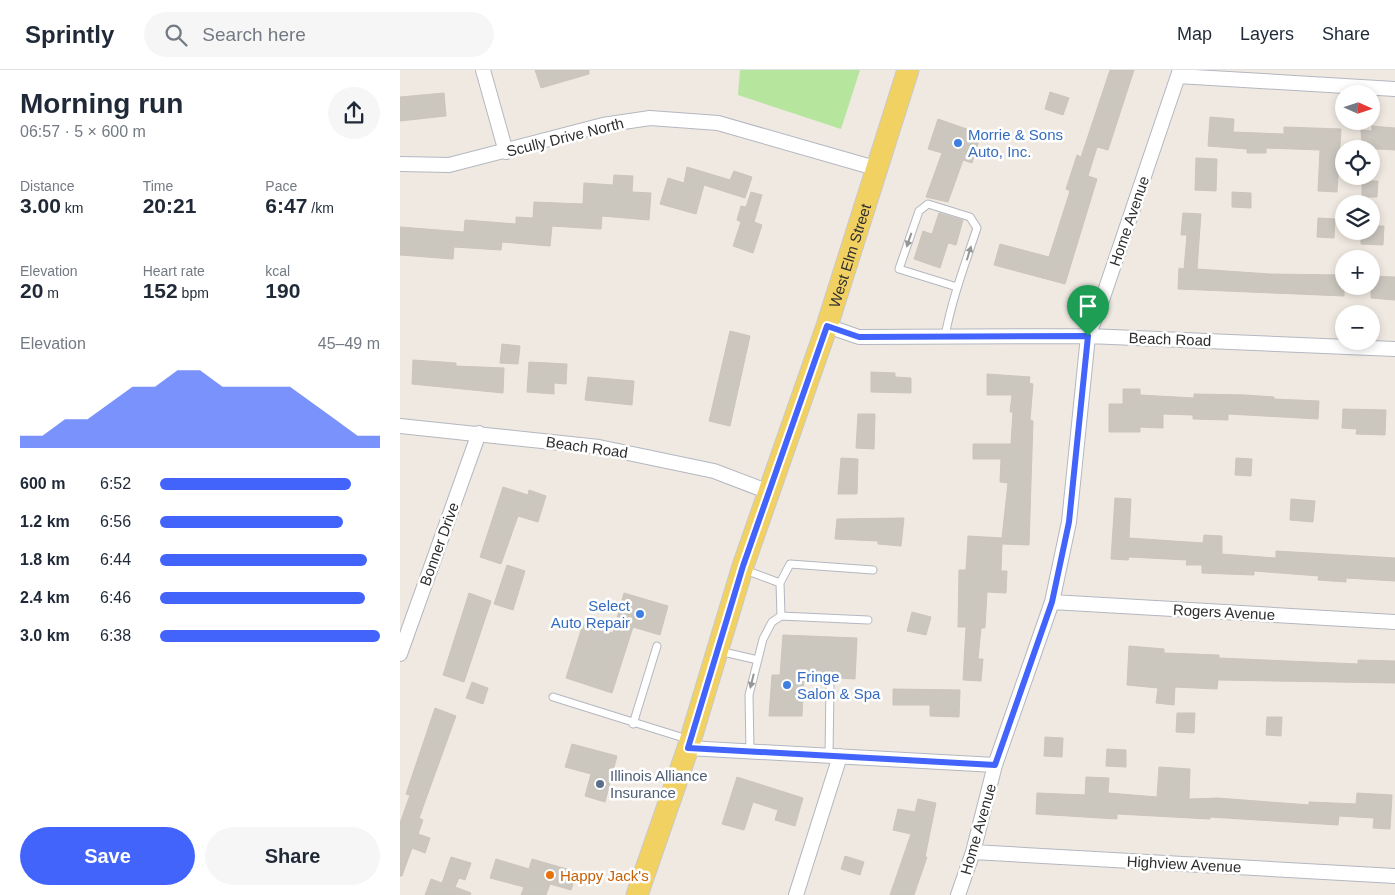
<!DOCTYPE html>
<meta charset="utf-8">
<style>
body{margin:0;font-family:Helvetica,sans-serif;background:#f6f6f7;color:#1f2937;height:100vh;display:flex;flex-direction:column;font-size:19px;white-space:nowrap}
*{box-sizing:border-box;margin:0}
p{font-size:16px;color:#747a83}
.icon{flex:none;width:28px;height:28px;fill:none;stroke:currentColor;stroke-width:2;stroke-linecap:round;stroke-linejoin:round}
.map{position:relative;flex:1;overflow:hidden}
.panel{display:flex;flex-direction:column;background:#fff;width:400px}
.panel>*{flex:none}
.needle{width:32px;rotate:93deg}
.tools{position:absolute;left:935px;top:15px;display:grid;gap:10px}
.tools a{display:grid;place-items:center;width:45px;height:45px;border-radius:50%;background:#fff;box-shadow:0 2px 8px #0003;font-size:25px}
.pin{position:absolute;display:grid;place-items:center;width:42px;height:42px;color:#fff;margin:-51px -21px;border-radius:50% 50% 50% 0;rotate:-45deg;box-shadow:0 0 5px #0007}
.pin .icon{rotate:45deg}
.round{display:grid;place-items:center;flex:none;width:52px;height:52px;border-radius:26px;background:#f6f6f7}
.overview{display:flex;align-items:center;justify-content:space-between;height:85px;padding:0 20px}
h1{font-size:28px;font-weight:700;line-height:38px}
.figures{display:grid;grid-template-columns:repeat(3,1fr);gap:8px;height:85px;padding:5px 20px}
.figures div{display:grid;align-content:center}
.figures b{font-size:21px;font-weight:700}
.figures small{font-size:14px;font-weight:400}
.figures p{font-size:14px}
.chart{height:140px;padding:10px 20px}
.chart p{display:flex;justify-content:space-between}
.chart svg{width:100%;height:90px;margin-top:5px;fill:#4264fb;opacity:.7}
.primary-button{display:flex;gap:10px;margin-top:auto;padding:10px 20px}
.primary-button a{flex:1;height:58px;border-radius:30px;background:#4264fb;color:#fff;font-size:20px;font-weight:700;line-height:58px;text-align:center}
.primary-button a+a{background:#f6f6f7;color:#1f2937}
ul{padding:0 20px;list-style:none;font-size:16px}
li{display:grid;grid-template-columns:80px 60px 1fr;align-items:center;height:38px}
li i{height:12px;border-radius:6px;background:#4264fb}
header{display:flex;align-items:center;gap:30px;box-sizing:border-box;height:70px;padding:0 25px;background:#fff;border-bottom:1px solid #e0e1e3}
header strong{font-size:24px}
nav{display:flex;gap:28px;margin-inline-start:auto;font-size:18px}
.search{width:350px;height:45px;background:#f6f6f7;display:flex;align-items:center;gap:12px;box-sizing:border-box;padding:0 18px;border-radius:28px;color:#747a83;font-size:19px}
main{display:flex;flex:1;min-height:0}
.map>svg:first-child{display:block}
.grass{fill:#b6e59e}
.building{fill:#cbc7bf;stroke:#cbc5ba}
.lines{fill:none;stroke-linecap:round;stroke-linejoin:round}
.lane-casing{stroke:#b4b7c1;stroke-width:9}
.street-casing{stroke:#b4b7c1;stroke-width:16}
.primary-casing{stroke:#c9c9c9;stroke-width:23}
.lane{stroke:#fff;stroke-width:7}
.street{stroke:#fff;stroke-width:14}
.primary{stroke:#f2d163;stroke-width:21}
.oneway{fill:#969696}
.route-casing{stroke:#fff;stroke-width:10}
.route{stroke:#4264fb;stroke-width:6}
.shop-dot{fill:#3f7fe0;stroke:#fff;stroke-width:2}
.service-dot{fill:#5c6f8a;stroke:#fff;stroke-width:2}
.food-dot{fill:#e8710a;stroke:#fff;stroke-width:2}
.labels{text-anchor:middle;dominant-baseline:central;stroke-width:5;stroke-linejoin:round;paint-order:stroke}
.shop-label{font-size:15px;fill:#366cbe;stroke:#fff;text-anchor:start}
.street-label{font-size:15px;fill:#2e2e2e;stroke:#fff}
.service-label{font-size:15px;fill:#4e5e75;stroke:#fff;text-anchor:start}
.food-label{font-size:15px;fill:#c56008;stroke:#fff;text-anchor:start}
</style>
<header>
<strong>Sprintly</strong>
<div class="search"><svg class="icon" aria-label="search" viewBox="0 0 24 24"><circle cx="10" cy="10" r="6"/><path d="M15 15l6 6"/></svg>Search here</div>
<nav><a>Map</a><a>Layers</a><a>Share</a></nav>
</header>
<main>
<section class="panel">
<div class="overview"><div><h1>Morning run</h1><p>06:57 · 5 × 600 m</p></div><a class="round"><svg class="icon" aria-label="share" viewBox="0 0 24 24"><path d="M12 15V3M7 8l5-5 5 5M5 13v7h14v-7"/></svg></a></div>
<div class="figures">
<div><p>Distance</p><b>3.00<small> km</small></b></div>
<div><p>Time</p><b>20:21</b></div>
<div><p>Pace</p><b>6:47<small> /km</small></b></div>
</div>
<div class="figures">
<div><p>Elevation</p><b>20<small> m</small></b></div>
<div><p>Heart rate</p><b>152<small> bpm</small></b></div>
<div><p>kcal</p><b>190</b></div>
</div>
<div class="chart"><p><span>Elevation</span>45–49 m</p>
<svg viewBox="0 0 160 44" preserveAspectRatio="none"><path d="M0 44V38L10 38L20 30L30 30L40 22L50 14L60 14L70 6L80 6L90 14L100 14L110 14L120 14L130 22L140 30L150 38L160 38V44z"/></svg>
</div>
<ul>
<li><b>600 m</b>6:52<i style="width:87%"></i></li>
<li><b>1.2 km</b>6:56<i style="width:83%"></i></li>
<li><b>1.8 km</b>6:44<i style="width:94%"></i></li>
<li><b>2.4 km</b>6:46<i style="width:93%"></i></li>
<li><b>3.0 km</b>6:38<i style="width:100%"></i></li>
</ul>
<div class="primary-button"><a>Save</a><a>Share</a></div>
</section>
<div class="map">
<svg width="995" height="825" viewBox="0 0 995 825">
<rect width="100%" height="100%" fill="#efe9e1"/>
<path class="grass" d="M340,0H460L441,59L338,25Z"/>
<path class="building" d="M135,0H189V4L141,18Z
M710,0H734L708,80L697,77L688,106L697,109L665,214L594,195L600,174L649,187L670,121L666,119L677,85L681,87Z
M650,22L669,28L663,45L645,39Z
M44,23L46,46L0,51V27Z
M810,47L834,49L833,62L884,64V57L941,59L937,122L918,121L920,80L866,78V83H847V79L808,76Z
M538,49L581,64L572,93L563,90L548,132L526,127L542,83L528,79Z
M972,56L995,58V80L962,78L961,60L972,61Z
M796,88L817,89L816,121L795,120Z
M287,97L330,110L334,101L352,107L345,128L304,115L296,144L260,134L268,108L284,113Z
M214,105L233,106L232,122L251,123L249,150L202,146L201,159L152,156L150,176L102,172L101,180L54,177L53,189L0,185V157L64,162L65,150L116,154V147L133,148L134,132L183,134L184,113L213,115Z
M962,111H978L977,127H962Z
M351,122L362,125L354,152L362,155L353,183L333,176L341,152L337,150L341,136L346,137Z
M832,122L851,123V138L832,137Z
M539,143L563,150L556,175L548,173L540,198L514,189L523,161L532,164Z
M783,143L801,144L797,199L870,204L944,205V226L778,219L779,198L784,199L787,165H781Z
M918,148L935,149L934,168L917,167Z
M971,156H984L983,175L961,174V161H971Z
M971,206L995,207V230L971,228Z
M330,261L350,266L330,356L309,351Z
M102,274L120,276L118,294L100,293Z
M13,290L56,293V296L104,298L103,323L12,314Z
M129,292L167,294L166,314L154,313V324L127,322Z
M471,302L495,303V307L511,308V323L471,322Z
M587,304L630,307L629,313L633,314L630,350L633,351L629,475L602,474L601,501H607L606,523L587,522L585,558H581L578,589H583L581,611L563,610L566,557H558L559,500H566L568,466L602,468L608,413L600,412L601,389H573V374H611L613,342H610L612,325H587Z
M188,307L234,311L232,335L185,330Z
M723,319H740V325L794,328V324L845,325L874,327V329L919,331L918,349L828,344V350L793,349V345L763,344V358L740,357V362H709V334H723Z
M943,339L986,340L985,365L956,364L957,359L942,358Z
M458,344H475L474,379L456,378Z
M441,388L458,389L457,424H438Z
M836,388L852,389L851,406L835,405Z
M103,417L128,425L129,420L146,426L138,452L118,446L101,494L80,487Z
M715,428L731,429L729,468L803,473L804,465L822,466V484L876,488V481L995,488V511L946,508V512L918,510L919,506L854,501V505L802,503V495H786L787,490L729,487L728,490L711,489Z
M891,429L915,431L913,452L890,450Z
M504,448L501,476L478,474V471L435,469L437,449Z
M107,495L125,501L113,540L94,534Z
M69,523L91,531L64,612L43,605Z
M224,523L268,536L260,565L233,557L212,623L166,608L183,554L213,563Z
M512,542L531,547L526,565L507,561Z
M383,565L457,568L455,609L404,606L402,646H369L372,605H380Z
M729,576L764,579V583L819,585V588L958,594V590L995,591V613L818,610L817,619L775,617L774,635L756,633L758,618L727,615Z
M72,612L88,618L83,634L66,628Z
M493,619L560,620L559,647L530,646V635H493Z
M35,638L56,646L19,748L23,750L18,764L30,768L25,783L12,778L2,806H0V753L10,725L6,724Z
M777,643H795L794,663L776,662Z
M867,647H882L881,666L866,665Z
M645,667L663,668L662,687L644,686Z
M172,674L217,686L205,732L185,726L191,704L165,697Z
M707,679L726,680V697L706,696Z
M759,697L790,699L789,729L818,728L909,735V732L956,734L957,723L992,725L990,759L973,758L974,748L939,746L938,755L810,747V749L717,744V749L636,744L637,723L685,725L686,707L709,708L708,723L757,727Z
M337,707L403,728L395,756L375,750L378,740L353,732L344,760L322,754Z
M518,729L536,733L525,787H527L514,825H490L511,764L493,760L498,739L515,742Z
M445,786L464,792L460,805L441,799Z
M51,787L71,793L65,810L59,808L55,817L71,823L70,825H25L31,809L42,813Z
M96,789L129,799L132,789L177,802L171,820L150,814L146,825H121L124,817L90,808Z"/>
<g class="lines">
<defs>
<path id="lane" d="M545,266C552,229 565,194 577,158L570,147L528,134L519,141L499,199L557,217
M345,500L380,513L390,494L473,500
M380,513L381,546L468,550
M319,581L358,590
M153,627L287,669
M233,654L257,576
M350,681L349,625L363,569L372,552L381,546
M429,685L430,616"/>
<path id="street" d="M83,0L106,82
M778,6L995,19
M0,94L49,95L203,55L250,48L318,53L475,98
M427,256L459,267L688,266L995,279
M0,356L199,377L314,401L369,422
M652,532L995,552
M0,584L79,363
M288,678L595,695
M573,782L995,806
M396,825L440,686
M558,825L573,782L595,695L652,532L669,452L688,266L700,236L780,0"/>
<g id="primary">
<path id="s1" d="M237,825L288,678L343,496L427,256L508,0"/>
</g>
</defs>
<use href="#lane" class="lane-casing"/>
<use href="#street" class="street-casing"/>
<use href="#primary" class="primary-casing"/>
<use href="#lane" class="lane"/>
<use href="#street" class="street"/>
<use href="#primary" class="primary"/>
</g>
<defs><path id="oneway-solid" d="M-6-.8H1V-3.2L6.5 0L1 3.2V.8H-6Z" transform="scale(1.25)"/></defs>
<g class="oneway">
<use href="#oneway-solid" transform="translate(509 170) rotate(109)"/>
<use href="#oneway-solid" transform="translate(569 183) rotate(-73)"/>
<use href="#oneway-solid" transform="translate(352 611) rotate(104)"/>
</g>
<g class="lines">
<defs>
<path id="route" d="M427,256L459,267L688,266L669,452L652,532L595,695L288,678L343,496Z"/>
</defs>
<use href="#route" class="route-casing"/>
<use href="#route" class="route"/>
</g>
<g class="shop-dot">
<circle cx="558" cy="73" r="5"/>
<circle cx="240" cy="544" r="5"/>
<circle cx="387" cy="615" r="5"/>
</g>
<circle class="service-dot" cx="200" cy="714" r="5"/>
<circle class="food-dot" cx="150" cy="805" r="5"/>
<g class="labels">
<g class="shop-label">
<text x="568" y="64">Morrie &amp; Sons<tspan x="568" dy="17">Auto, Inc.</tspan></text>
<text x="230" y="535" text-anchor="end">Select<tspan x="230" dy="17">Auto Repair</tspan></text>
<text x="397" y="606">Fringe<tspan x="397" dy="17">Salon &amp; Spa</tspan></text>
</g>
<g class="street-label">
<text transform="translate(165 67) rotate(-14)">Scully Drive North</text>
<text transform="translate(729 151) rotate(-71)">Home Avenue</text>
<text stroke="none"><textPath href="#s1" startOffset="674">West Elm Street</textPath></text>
<text transform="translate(770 269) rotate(2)">Beach Road</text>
<text transform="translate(187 377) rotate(8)">Beach Road</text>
<text transform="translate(39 474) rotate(-70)">Bonner Drive</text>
<text transform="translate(824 542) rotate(3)">Rogers Avenue</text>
<text transform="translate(578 759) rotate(-74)">Home Avenue</text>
<text transform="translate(784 794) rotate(3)">Highview Avenue</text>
</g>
<g class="service-label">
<text x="210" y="705">Illinois Alliance<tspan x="210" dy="17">Insurance</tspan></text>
</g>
<g class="food-label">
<text x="160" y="805">Happy Jack's</text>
</g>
</g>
</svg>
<div class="tools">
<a><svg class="needle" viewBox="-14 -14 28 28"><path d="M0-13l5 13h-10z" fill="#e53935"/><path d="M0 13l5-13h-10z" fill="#747a83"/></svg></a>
<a><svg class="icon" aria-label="locate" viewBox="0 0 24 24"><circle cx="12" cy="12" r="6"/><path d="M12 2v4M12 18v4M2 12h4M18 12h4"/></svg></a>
<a><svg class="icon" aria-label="layers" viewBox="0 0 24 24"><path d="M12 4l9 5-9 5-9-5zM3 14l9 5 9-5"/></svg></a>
<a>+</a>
<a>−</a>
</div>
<div class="pin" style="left:688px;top:266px;background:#1e9e55"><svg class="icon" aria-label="arrive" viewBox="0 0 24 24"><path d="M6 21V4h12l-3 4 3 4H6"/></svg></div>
</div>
</main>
